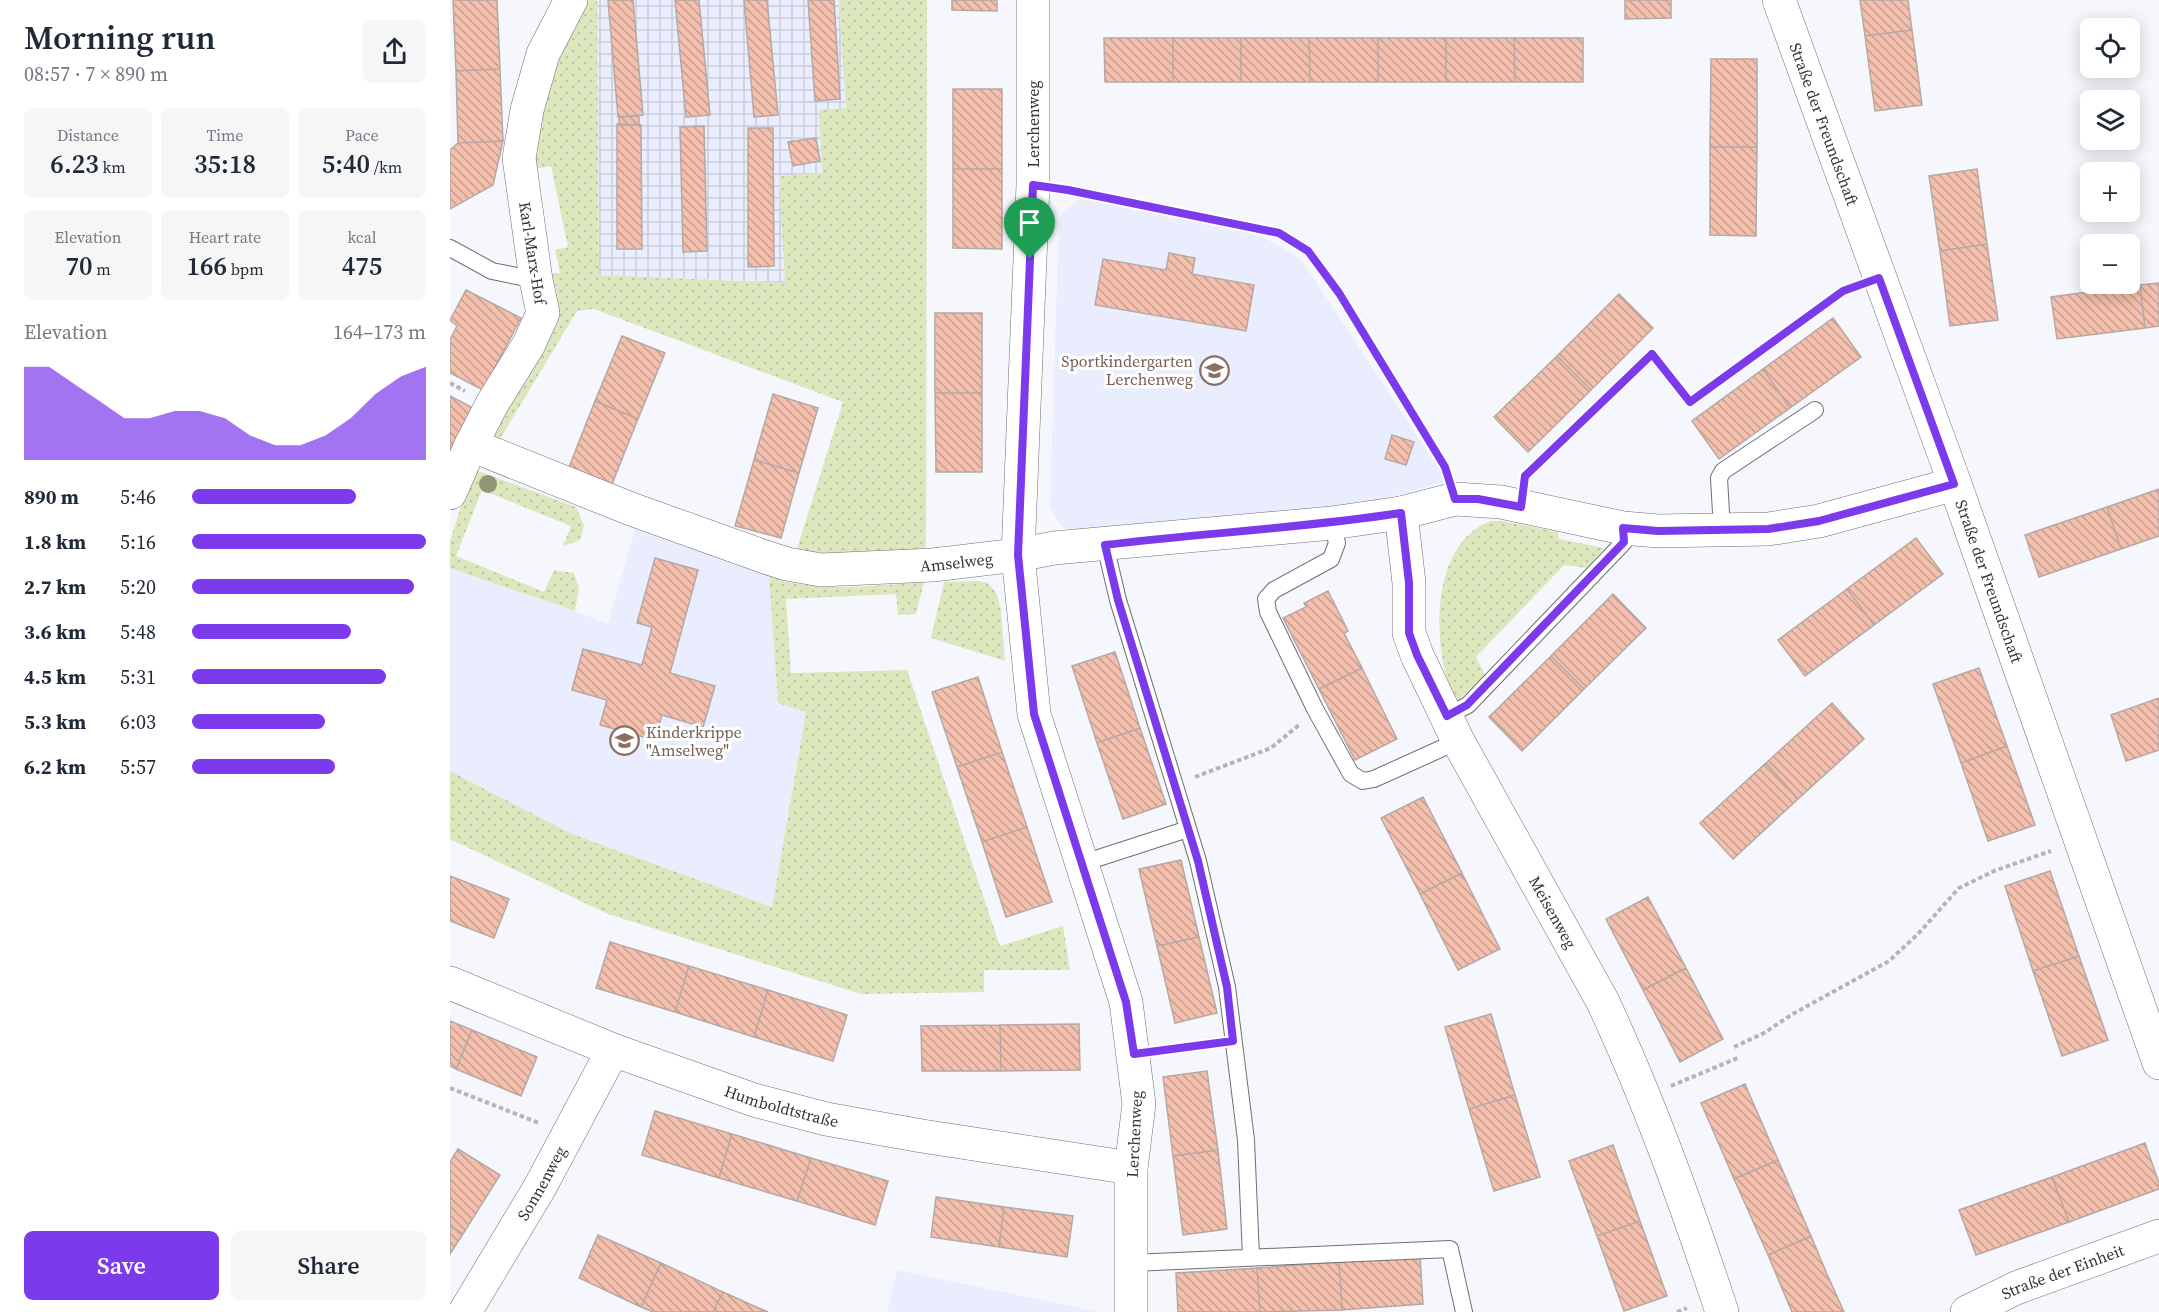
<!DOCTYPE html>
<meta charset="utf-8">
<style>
body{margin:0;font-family:"Source Serif 4",serif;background:#f6f6f7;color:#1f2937;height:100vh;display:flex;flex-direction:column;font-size:22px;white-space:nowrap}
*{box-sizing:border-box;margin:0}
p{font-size:20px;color:#747a83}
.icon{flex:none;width:33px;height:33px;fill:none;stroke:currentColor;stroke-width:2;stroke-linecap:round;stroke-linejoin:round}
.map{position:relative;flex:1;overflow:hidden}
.side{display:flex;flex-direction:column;background:#fff;width:450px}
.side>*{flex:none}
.tools{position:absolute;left:1630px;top:18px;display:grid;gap:12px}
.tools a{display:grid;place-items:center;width:60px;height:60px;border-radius:9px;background:#fff;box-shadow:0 3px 15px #0003;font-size:30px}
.pin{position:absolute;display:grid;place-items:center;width:51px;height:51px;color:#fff;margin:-62px -26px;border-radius:50% 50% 50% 0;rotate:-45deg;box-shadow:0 0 6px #0007}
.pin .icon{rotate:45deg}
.round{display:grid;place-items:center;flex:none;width:63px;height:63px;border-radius:9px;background:#f6f6f7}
.head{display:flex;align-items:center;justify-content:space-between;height:102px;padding:0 24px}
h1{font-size:33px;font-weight:600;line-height:45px}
.figures{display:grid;grid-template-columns:repeat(3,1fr);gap:9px;height:102px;padding:6px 24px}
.figures div{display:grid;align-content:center;border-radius:9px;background:#f6f6f7;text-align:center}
.figures b{font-size:26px;font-weight:600}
.figures small{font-size:16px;font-weight:400}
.figures p{font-size:16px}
.chart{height:168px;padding:12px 24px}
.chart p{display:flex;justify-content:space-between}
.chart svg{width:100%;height:108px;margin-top:6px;fill:#7c3aed;opacity:.7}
.button{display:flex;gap:12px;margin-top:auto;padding:12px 24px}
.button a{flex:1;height:69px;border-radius:9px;background:#7c3aed;color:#fff;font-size:24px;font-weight:600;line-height:69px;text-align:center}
.button a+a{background:#f6f6f7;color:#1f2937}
ul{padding:0 24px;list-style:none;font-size:20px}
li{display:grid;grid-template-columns:96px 72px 1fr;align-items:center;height:45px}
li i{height:15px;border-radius:8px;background:#7c3aed}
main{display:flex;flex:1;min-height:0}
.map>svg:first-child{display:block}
.built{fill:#eaedfe}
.industrial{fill:url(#industrial-grid)}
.grass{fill:url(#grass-dots)}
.building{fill:url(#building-back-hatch);stroke:#b4a9a5;stroke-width:1.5}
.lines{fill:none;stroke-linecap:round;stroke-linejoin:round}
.service-casing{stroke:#6d6f77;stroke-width:18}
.minor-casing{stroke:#6d6f77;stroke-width:34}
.path{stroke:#b4b5ba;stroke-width:4;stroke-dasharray:4.5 3;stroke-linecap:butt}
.service{stroke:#fff;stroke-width:16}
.minor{stroke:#fff;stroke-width:33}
.tree{fill:#91967b}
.route-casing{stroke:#fff;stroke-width:12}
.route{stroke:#7c3aed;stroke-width:8}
.labels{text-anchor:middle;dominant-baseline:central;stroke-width:6;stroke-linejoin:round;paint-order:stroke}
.street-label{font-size:16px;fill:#343538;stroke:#fff}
.education-label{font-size:16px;fill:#785e54;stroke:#fff;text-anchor:end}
</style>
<main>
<section class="side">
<div class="head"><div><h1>Morning run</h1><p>08:57 · 7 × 890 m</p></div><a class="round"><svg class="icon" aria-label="share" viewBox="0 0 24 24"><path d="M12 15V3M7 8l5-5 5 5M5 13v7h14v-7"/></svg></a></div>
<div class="figures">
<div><p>Distance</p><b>6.23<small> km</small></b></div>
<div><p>Time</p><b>35:18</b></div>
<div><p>Pace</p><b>5:40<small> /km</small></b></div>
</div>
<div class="figures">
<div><p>Elevation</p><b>70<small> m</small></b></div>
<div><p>Heart rate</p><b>166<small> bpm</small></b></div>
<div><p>kcal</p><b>475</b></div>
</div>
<div class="chart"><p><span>Elevation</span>164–173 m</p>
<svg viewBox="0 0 160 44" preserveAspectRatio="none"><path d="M0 44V6L10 6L20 13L30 20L40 27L50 27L60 24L70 24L80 27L90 34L100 38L110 38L120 34L130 27L140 17L150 10L160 6V44z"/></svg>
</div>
<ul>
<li><b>890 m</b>5:46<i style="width:70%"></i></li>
<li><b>1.8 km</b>5:16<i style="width:100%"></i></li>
<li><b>2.7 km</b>5:20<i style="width:95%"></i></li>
<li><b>3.6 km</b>5:48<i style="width:68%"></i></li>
<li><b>4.5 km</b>5:31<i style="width:83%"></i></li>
<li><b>5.3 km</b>6:03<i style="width:57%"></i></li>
<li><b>6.2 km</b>5:57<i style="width:61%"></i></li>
</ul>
<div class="button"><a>Save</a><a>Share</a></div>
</section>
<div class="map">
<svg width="1709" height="1312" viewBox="0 0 1709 1312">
<defs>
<pattern id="industrial-grid" width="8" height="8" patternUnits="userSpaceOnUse" patternTransform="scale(1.5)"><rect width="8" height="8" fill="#eaedfe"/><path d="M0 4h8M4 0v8" fill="none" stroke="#c9ccda"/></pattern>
<pattern id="grass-dots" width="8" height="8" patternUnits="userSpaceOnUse" patternTransform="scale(1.5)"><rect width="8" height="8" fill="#dde7bd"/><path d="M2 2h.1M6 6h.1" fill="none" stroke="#bec7a3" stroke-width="1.8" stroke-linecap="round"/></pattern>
<pattern id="building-back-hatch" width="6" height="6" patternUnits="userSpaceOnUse" patternTransform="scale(1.5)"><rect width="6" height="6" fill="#f4c0ad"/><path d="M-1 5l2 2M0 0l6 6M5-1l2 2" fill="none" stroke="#c69d8e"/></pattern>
</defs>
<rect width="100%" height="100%" fill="#f6f7fd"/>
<path class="built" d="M632,196L772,225L813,237L851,259L997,481L884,513L621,531L612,526L605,517L600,506L609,217Z
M185,529L319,576L328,703L356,711L322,907L122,834L0,771V568L125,611L158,624Z
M447,1270L635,1309L650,1312H437Z"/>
<path class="industrial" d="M147,0H389L396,109L369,111L373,173L329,176L335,283L149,275Z"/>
<path class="grass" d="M132,0H147L149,275L335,283L329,176L372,173L369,110L396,108L389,0H477L476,547L471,552L371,559L346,552L393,402L144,309L127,311L47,444L43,435L101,321L107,299L106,289L101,274L110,273L105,250L118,247L101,166L79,170L88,103Z
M23,469L126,507L134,525L130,540L113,546L121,526L32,490L6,556L94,592L104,570L124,573L129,588L125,611L0,568V541Z
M1041,521H1052L1108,532L1109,539L1154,548L1137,568L1114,565L1026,657L1035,675L1006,702C981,653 978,543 1041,521Z
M319,576C364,594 426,585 474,582L466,614L448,615L446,594L336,599L341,673L457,670L550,946L613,926L620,970H534V992L411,994L158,914L0,839V771L122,834L322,907L356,712L328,703Z
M528,581L538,583L547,594L551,611L555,661L481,638L494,582Z"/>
<path class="building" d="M3,0H47L50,69L6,71Z
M158,0H183L193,115L168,117Z
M225,0H249L260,115L236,117Z
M294,0H317L328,115L304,117Z
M358,0H384L390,99L365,101Z
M502,0H547V11L502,10Z
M1175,0H1221V18L1175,19Z
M1410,0H1458L1462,30L1415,36Z
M1462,30L1472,105L1425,111L1415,36Z
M654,38H723V82H655Z
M723,38H791V82H723Z
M791,38H859L860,82H791Z
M859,38H928V82H860Z
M928,38H996V82H928Z
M996,38H1064L1065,82H996Z
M1064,38H1133V82H1065Z
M1261,59H1307V147H1260Z
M50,69L53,141L8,143L6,71Z
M503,89H552V169H503Z
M189,116V125H169V117Z
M167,124L191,125L192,249H167Z
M254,126L257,251L233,252L230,127Z
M298,128H323L324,266L298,267Z
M366,138L370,161L343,166L338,142Z
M53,141L43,185L0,209V150L8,143Z
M1260,147H1307L1306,236L1260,235Z
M503,169H552V249L503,248Z
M1527,169L1537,244L1490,251L1479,176Z
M1537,244L1548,320L1500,326L1490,251Z
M719,253L745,258L742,274L804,285L796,331L645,305L653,259L716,270Z
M1709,283V326L1695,328L1690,285Z
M1690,285L1695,328L1607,339L1601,297Z
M16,290L71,318L33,390L0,373V340L7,326L0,320Z
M1169,294L1203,328L1141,390L1107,356Z
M485,313H532V393H485Z
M1383,318L1411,357L1340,408L1313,369Z
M172,336L215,353L188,419L145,401Z
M1107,356L1141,390L1078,452L1044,417Z
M1313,369L1340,408L1269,459L1242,421Z
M485,393H532V472H486Z
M323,394L368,408L349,473L304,460Z
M0,396L25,409L4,451L0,449Z
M145,401L188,419L162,484L119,467Z
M942,435L964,442L956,465L935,459Z
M304,460L349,473L331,538L285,526Z
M1709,489V536L1671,549L1657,507Z
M1657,507L1671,549L1589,577L1575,535Z
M1466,538L1493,574L1424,625L1397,589Z
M205,558L248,570L220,673L265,686L253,727L212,715L205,740L150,725L157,700L122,690L133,649L192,665L202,627L187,623Z
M1397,589L1424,625L1355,676L1328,640Z
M878,591L898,631L894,633L912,668L869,689L833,618L856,607L854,603Z
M1163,594L1196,628L1134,689L1101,656Z
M665,652L690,728L647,743L622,666Z
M1101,656L1134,689L1072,751L1039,717Z
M912,668L947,739L905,760L869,689Z
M1529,668L1557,746L1511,763L1483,684Z
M528,677L552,752L507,767L482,692Z
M1709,698V750L1676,761L1661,715Z
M1382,703L1414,739L1348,799L1316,763Z
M690,728L716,804L673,819L647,743Z
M1557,746L1585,825L1538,841L1511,763Z
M552,752L577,827L532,842L507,767Z
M1316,763L1348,799L1283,859L1250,823Z
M973,797L1012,873L970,894L931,818Z
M577,827L602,902L556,917L532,842Z
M731,860L749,937L707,946L689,869Z
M1600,871L1629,956L1583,971L1555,886Z
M1012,873L1050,949L1008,970L970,894Z
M0,876L59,899L44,938L0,921Z
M1198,897L1236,968L1193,990L1156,919Z
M749,937L767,1013L725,1023L707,946Z
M160,942L239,966L225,1012L146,988Z
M1629,956L1658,1040L1612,1056L1583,971Z
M239,966L318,990L304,1037L225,1012Z
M1236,968L1273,1039L1230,1062L1193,990Z
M318,990L397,1015L383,1061L304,1037Z
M1041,1014L1065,1095L1019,1109L995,1027Z
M0,1021L22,1030L6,1069L0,1066Z
M629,1024L630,1070L551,1071L550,1025Z
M550,1025L551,1071H472L471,1026Z
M22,1030L87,1057L71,1096L6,1069Z
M757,1071L768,1150L723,1156L713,1077Z
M1295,1084L1328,1160L1284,1179L1251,1103Z
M1065,1095L1090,1177L1044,1191L1019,1109Z
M205,1111L282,1134L269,1178L192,1155Z
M282,1134L361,1158L347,1201L269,1178Z
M1695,1143L1709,1183V1189L1619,1222L1602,1177Z
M1163,1145L1190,1221L1147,1236L1119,1161Z
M8,1149L50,1175L13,1234L0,1226V1162Z
M768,1150L777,1229L733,1235L723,1156Z
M361,1158L438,1181L425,1225L347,1201Z
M1328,1160L1361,1236L1318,1255L1284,1179Z
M1602,1177L1619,1222L1526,1255L1509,1210Z
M486,1197L554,1207L549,1247L481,1237Z
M554,1207L623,1216L617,1257L549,1247Z
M1190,1221L1217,1296L1174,1311L1147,1236Z
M0,1226L13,1234L0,1254Z
M148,1235L211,1263L191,1307L129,1278Z
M1361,1236L1377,1274L1394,1312H1342L1318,1255Z
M970,1256L973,1304L892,1310L889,1262Z
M889,1262L892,1310L810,1312L807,1268Z
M211,1263L273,1292L263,1312H203L191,1307Z
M807,1268L810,1312H728L726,1273Z
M273,1292L304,1306L318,1312H263Z"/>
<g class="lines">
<defs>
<path id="service" d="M0,248L42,271L86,280
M882,523L887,543L881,559L824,590L816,599L818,612L865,709L901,774L913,781L924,779L1008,741
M1272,530L1269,478L1273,471L1365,410
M655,545L668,600L748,861L777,987L796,1140L801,1257
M997,716L1018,705L1174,542L1173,528
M633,863L738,829
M682,1263L1000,1249L1014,1312"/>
<g id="minor">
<path d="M583,0V185L568,555L584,714L676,1002L689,1104L681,1168V1312"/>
<path id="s1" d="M1329,0L1505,484L1709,1063"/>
<path id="s2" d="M21,445L181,509L315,557L337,564L371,570L483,565L568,555L604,548L882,523L951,513L1005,499L1051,502L1173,528L1208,531L1318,529L1369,521L1505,484"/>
<path d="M0,493L21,445L42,404L79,344L93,313L86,280L69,158L77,110L93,54L121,0"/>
<path id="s3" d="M951,513L959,583V633L967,655L1008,741L1153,1002C1200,1103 1237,1206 1272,1312"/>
<path id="s4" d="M0,983L163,1050L304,1100L376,1119L472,1136L681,1168"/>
<path id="s5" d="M15,1312L90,1187L163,1050"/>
<path id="s6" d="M1517,1312L1566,1288L1709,1236"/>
</g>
</defs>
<use href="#service" class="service-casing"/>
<use href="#minor" class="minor-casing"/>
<path class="path" d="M614,189L829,233L858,251L889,293L995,469
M0,383L15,391
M1075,476L1202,354L1240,402L1393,291L1402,288
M745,777L821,748L849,725
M1284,1047L1314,1033L1341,1015L1439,961L1468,934L1509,888L1544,871L1601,851
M714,1050L760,1044
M1221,1086L1290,1057
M0,1088L89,1123
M1227,1312L1237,1308"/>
<use href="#service" class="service"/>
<use href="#minor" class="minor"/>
</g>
<circle class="tree" cx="38" cy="484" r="9"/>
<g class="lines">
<defs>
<path id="route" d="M583,185L618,190L829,233L858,251L889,293L995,467L1005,499H1028L1071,507L1075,476L1202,354L1240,402L1393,291L1429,278L1504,484L1369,521L1318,529L1208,531L1173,528L1174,542L1017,705L997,716L967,655L959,633V583L951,513C853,528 754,533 655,545L668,600L748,861L777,987L783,1041L684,1054L676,1002L584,714L568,555Z"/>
</defs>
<use href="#route" class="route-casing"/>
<use href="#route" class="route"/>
</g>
<defs>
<symbol id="school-ring" viewBox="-11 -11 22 22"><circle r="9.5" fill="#fff" stroke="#8d6e63" stroke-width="1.5"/><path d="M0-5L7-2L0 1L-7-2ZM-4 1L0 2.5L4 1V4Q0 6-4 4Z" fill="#8d6e63"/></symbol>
</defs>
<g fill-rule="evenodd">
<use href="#school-ring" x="748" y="354" width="33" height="33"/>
<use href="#school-ring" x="158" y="724" width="33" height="33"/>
</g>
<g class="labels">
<g class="street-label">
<text transform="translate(583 124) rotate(-90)">Lerchenweg</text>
<text stroke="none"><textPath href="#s1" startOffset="132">Straße der Freundschaft</textPath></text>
<text transform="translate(83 253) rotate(81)">Karl-Marx-Hof</text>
<text stroke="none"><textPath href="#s2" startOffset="508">Amselweg</textPath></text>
<text stroke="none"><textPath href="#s1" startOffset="618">Straße der Freundschaft</textPath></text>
<text stroke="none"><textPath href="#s3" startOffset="435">Meisenweg</textPath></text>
<text stroke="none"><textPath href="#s4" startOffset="354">Humboldtstraße</textPath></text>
<text transform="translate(684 1134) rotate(-87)">Lerchenweg</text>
<text stroke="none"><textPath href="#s5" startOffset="150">Sonnenweg</textPath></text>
<text stroke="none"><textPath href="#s6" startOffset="104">Straße der Einheit</textPath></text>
</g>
<g class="education-label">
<text x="743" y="361">Sportkindergarten<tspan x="743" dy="18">Lerchenweg</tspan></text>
<text x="196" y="732" text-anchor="start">Kinderkrippe<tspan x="196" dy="18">"Amselweg"</tspan></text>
</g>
</g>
</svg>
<div class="tools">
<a><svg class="icon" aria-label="locate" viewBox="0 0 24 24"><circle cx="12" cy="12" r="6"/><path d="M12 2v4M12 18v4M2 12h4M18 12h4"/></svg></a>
<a><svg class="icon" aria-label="layers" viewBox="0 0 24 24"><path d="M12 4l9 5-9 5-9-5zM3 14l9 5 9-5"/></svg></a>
<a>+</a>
<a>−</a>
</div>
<div class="pin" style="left:580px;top:259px;background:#1e9e55"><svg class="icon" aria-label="arrive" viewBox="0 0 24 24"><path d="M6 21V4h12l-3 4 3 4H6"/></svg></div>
</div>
</main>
